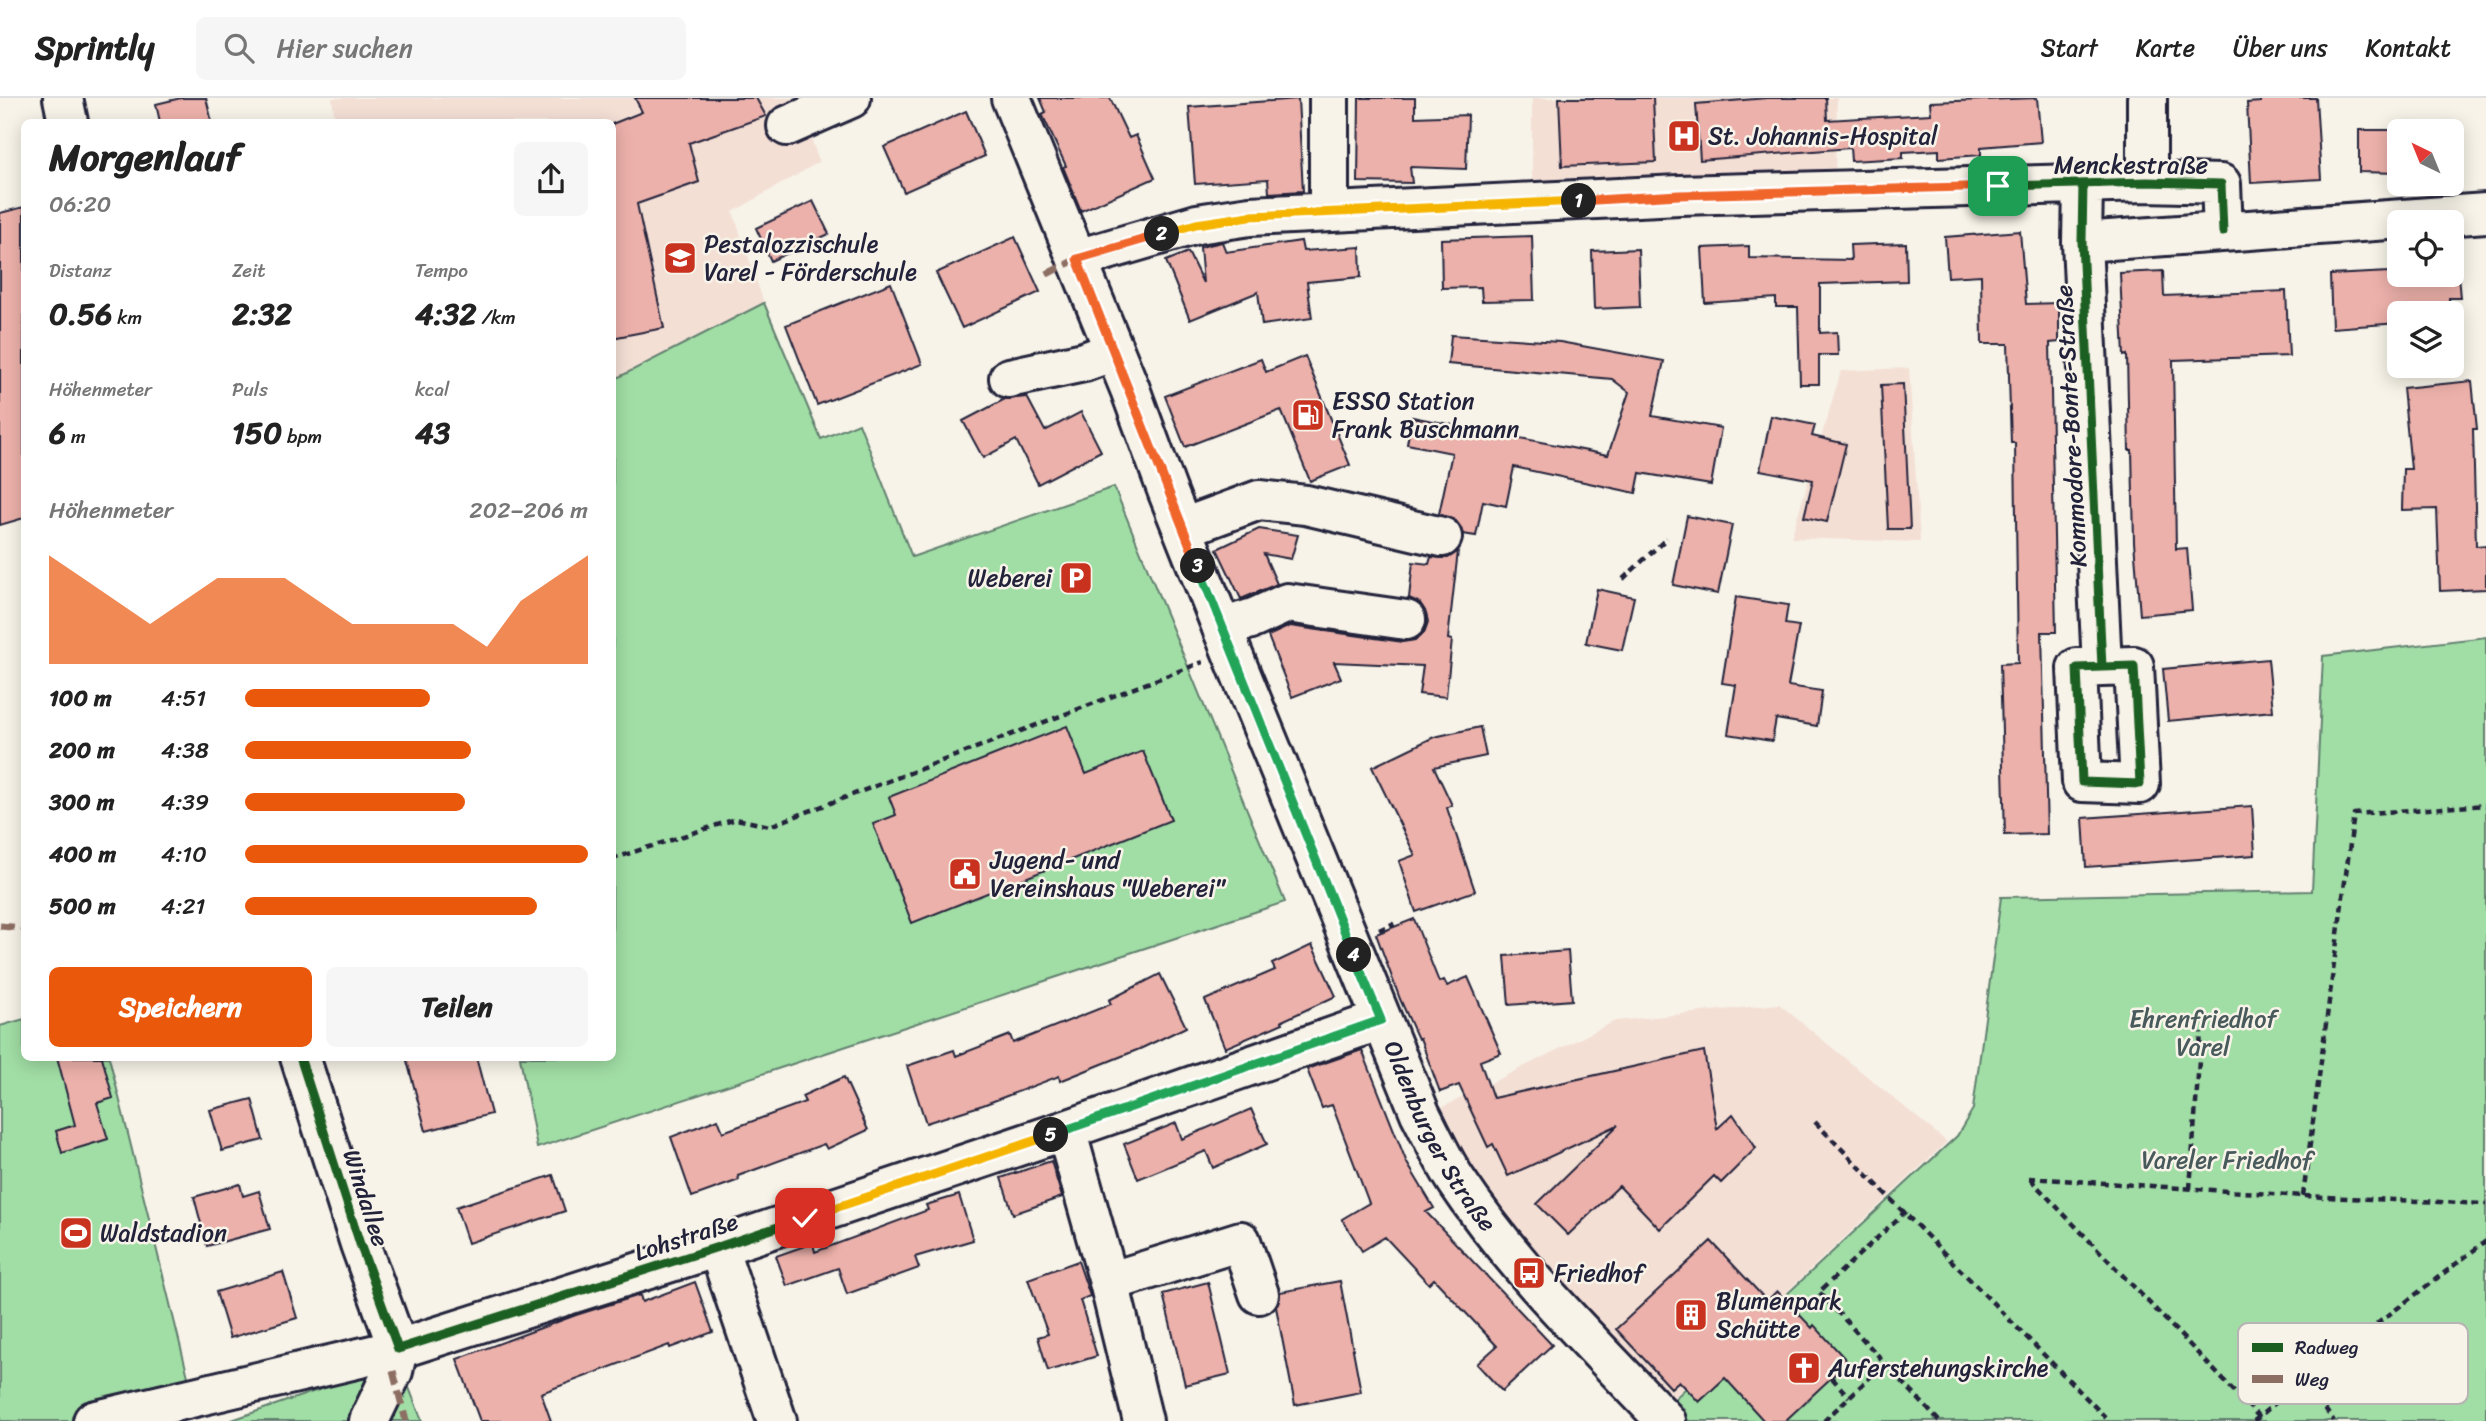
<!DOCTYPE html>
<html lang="de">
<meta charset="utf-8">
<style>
body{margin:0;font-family:Sriracha,sans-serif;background:#f6f6f6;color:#222;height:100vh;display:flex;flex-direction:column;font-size:26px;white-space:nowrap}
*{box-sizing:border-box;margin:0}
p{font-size:23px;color:#767676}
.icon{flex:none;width:38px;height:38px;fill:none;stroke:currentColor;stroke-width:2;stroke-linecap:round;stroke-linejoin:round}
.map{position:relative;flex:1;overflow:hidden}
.drawer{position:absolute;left:21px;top:21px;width:595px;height:942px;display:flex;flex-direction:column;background:#fff;border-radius:10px;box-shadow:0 4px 18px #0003}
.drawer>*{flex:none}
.needle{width:46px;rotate:317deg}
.controls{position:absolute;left:2387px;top:21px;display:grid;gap:14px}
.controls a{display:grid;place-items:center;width:77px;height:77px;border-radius:10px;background:#fff;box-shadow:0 4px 18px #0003;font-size:35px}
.pin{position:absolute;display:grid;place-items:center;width:60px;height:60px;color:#fff;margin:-30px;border-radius:14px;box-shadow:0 4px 10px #0006}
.km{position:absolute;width:35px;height:35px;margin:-18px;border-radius:50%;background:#222;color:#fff;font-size:19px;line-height:35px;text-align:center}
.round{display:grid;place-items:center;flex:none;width:74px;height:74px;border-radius:10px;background:#f6f6f6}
.head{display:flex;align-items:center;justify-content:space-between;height:119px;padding:0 28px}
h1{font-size:38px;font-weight:700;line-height:52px}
.metrics{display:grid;grid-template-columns:repeat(3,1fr);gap:10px;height:119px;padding:7px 28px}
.metrics div{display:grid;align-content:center}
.metrics b{font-size:30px;font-weight:700}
.metrics small{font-size:19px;font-weight:400}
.metrics p{font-size:19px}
.chart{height:196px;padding:14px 28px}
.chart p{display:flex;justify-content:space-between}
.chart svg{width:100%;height:126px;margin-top:7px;fill:#ea580c;opacity:.7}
.cta{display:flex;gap:14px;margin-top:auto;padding:14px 28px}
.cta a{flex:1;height:80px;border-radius:10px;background:#ea580c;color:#fff;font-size:28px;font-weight:700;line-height:80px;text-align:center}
.cta a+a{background:#f6f6f6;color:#222}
ul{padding:0 28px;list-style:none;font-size:23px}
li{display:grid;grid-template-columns:112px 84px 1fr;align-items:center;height:52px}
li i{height:18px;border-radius:9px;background:#ea580c}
header{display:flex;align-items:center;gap:42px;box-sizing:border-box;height:98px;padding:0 35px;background:#fff;border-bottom:2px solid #e0e0e0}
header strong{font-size:33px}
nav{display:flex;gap:38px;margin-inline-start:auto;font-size:24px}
.search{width:490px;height:63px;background:#f6f6f6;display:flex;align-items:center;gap:18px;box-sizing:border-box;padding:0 24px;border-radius:10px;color:#767676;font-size:26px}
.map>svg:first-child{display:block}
.built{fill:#f4dfd5}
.green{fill:#a1dea5;stroke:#628070;stroke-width:2}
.building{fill:#ecb1aa;stroke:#22223b;stroke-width:2}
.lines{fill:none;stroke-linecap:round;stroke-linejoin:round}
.minor-casing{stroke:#22223b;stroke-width:44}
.major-casing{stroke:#22223b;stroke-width:44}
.path{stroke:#22223b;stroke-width:4.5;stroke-dasharray:7 5;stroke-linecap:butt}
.minor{stroke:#f7f3e8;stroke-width:38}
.major{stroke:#f7f3e8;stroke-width:38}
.quiet{stroke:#8d6e63;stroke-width:7;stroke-dasharray:14 7;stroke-linecap:butt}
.cycleway-casing{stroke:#f7f3e8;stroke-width:13}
.cycleway{stroke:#1b5e20;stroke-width:9}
.split-1-casing{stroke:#fff;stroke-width:14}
.split-2-casing{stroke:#fff;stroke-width:14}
.split-3-casing{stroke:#fff;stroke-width:14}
.split-4-casing{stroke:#fff;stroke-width:14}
.split-5-casing{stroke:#fff;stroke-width:14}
.split-6-casing{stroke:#fff;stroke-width:14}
.split-1{stroke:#f0652b;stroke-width:9}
.split-2{stroke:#f5b400;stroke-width:9}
.split-3{stroke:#f0652b;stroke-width:9}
.split-4{stroke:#22a559;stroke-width:9}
.split-5{stroke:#22a559;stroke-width:9}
.split-6{stroke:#f5b400;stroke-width:9}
.labels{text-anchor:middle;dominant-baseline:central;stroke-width:5;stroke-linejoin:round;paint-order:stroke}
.poi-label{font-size:24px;fill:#22223b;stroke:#f7f3e8;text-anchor:start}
.street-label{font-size:24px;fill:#22223b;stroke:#f7f3e8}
.park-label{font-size:24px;fill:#485a5b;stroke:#f7f3e8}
.key{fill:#f7f3e8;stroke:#b7b4b4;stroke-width:2}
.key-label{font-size:19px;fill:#22223b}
</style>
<header>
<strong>Sprintly</strong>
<div class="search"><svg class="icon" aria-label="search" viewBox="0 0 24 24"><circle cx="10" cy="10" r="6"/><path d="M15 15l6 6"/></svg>Hier suchen</div>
<nav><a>Start</a><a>Karte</a><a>Über uns</a><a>Kontakt</a></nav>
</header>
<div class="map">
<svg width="2486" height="1323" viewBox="0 0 2486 1323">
<rect width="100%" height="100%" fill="#f7f3e8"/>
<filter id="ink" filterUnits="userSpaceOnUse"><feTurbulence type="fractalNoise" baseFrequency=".0143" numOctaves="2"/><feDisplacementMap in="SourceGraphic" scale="14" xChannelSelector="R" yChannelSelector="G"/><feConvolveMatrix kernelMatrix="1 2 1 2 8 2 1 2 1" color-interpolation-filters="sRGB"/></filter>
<g filter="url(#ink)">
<path class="built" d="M332,0H798L819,64L733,114L764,205L613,282L612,24H335Z
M1532,0H1837L1835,75L1532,91Z
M1909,270L1920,444L1791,440L1841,273Z
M1779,906L1947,1044L1663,1309L1483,1088L1433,1014L1615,923Z"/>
<path class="green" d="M764,205L821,341L859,325L912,459L1114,389L1285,804L537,1050L520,959H612L613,282Z
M2486,539V1323H1689L1671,1304L1957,1038L1973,1011L2001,799L2312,793L2323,558Z
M24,921V959H109L196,1311L163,1323H0V928Z
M399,1264L422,1323H229Z"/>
<path class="building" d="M181,0H206L212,24H160L156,6Z
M635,0H756L766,18L689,45L699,84L637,106L664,230L612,240V26L642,14Z
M1040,0H1110L1129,40L1136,37L1155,80L1081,113L1063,69L1066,68L1042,16L1046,14Z
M1359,0H1415V19L1468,17L1466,71L1410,69L1412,85L1358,84Z
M1559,0H1653L1656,64L1562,68Z
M1767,0H1826L1827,22L1931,16L1930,4L2037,0L2041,44L1981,49V57L1939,60V52L1903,54V60L1851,63L1850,50L1700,62L1696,6Z
M2260,0H2316L2321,81L2251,85L2247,5L2260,4Z
M1298,1L1303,93L1269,95L1268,81L1195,86L1189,9Z
M966,13L985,58L904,94L884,49Z
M2359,32H2399V75L2359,74Z
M813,103L829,136L771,163L756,130Z
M24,109V420L0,427V115Z
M2020,133L2026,206L2059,205V244L2050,245L2056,534H2042L2047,736L2005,737L2000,566L2018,565L2015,345H2011L2008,246H1982L1981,177L1948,179L1945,139Z
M1532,138L1534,202L1482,203L1481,189L1442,190L1441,141Z
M1015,139L1040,194L962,230L936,175Z
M1301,143L1303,153L1360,149L1361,179L1307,184L1312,220L1262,227L1258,194L1190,222L1166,163L1188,154L1203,185L1200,149L1222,144L1226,154Z
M1906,145L1907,183L1820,186V235L1837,234L1838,257H1819V286H1800L1798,209H1776V200L1705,205L1702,150L1749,148V160L1851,162L1850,147Z
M1638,151L1640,209L1594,211L1592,153Z
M2163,173L2164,198L2286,193L2289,258L2173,262L2176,451L2187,450L2192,512L2140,517L2134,444L2132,352H2129L2127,257L2124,258L2120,175Z
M2390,174L2391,177H2458L2460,200H2449L2450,215H2399V225L2332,230L2330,177Z
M891,185L922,266L817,307L786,227Z
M1451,237L1560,244L1664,263L1652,318L1721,330L1711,387L1640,375L1636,395L1514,369L1506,408L1483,403L1476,438L1463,436L1456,423L1439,416L1452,355L1407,346L1412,319L1608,357L1629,294L1612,281L1448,266Z
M1305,258L1350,367L1310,383L1281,312L1185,349L1165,298L1261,261L1266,274Z
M2472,283L2477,331H2473L2476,448L2486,447V491L2440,493L2437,411L2402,412L2403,371H2411L2403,290Z
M1903,286L1910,431H1888L1881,287Z
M1027,299L1045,333L1081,314L1101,353L1038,386L1016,342L983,360L963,323L1005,301Z
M1771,318L1815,327L1812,338L1846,346L1827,424L1804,419L1813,382L1760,372Z
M1687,418L1732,427L1718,496L1673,487Z
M1259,431L1298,437L1291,461L1264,456L1277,486L1241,501L1217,451Z
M1458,453L1448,541L1452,542L1446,599L1419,596L1423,568L1334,564L1341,580L1292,599L1268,538L1290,528L1403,544L1415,542L1424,535L1428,524L1426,515L1420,505L1409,500L1413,464L1429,466L1431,459L1448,460Z
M1597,491L1634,499L1622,552L1586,545Z
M1736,499L1788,507L1785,526L1799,528L1788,588L1822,593L1817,628L1776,621L1772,643L1728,636L1736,587L1722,585Z
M2268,561L2273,613L2168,623L2163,571Z
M1067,628L1086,676L1143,653L1171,722L912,825L873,726L896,717L889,699Z
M1480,629L1486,658L1434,669L1452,707L1447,710L1475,793L1416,814L1399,763L1415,757L1372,669L1434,639Z
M2252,708L2255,757L2086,769L2083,720Z
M1414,821L1439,884L1444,882L1447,888L1468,879L1501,955L1480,963L1493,1000L1704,953L1717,1031L1733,1016L1756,1050L1721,1085L1714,1078L1660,1131L1619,1088L1568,1137L1537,1106L1618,1027L1508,1078L1493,1046L1488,1049L1459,987L1440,994L1420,940L1418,941L1400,901L1376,836Z
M1312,847L1336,898L1282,923L1283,925L1225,950L1205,902L1275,872L1272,866Z
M1568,853L1572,902L1509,907L1505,858Z
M1160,876L1186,929L1142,950L1060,983L1059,978L983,1007L926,1025L907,968L954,952L956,958L1010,937L1013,945L1111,906L1109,902Z
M1362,952L1407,1065L1434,1110L1426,1114L1552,1247L1502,1293L1477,1266L1497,1248L1434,1181L1429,1186L1385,1139L1362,1153L1342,1121L1369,1105L1332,1007L1322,1010L1307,971Z
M57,959H102L113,1000L97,1005L108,1041L62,1055L56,1033L75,1027Z
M406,959H476L491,1016L426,1033Z
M844,979L868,1032L827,1051L824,1046L738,1078L739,1082L692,1099L671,1039L718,1021L723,1034L805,1004L802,998Z
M252,1001L263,1042L222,1053L210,1012Z
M1251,1011L1267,1046L1213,1070L1206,1053L1138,1081L1124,1046L1176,1025L1182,1041Z
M1051,1063L1062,1099L1013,1116L1001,1080Z
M553,1077L565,1113L468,1145L456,1109Z
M240,1086L243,1098L259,1093L270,1131L207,1148L194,1099Z
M959,1097L973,1142L915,1159L919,1170L847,1196L838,1170L787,1188L776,1158L813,1145L815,1154L928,1112L926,1107Z
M1711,1143L1767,1203L1777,1193L1812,1230L1814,1227L1848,1264L1785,1323H1764L1725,1280L1699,1304L1679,1283L1671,1290L1616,1231Z
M1078,1163L1090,1198L1080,1202L1097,1258L1048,1273L1038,1239L1048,1236L1028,1181Z
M283,1174L297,1220L230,1240L216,1194Z
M1340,1183L1361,1294L1295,1307L1276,1209L1280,1194Z
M695,1184L713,1234L670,1250L669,1247L541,1295L551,1323H480L457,1261L576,1217L640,1197L642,1204Z
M1208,1184L1230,1276L1185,1287L1163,1196Z"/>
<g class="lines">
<defs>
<path id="minor" d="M63,0L68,24
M787,28L851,0
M2147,84V0
M2083,86L2082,144L2102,569L2077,570L2082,684L2140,686L2134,568L2102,569
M1329,114V0
M2082,144L2486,115
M1077,161L1197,126L1250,118L1679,97L2147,84L2221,86L2223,134
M1009,280L1084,264L1114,253
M1183,430L1259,402L1306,407L1442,439
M1222,530L1254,520L1287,505L1406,522
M300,959L360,1146L398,1251
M1066,1032L1109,1184L1143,1323
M718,1149L777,1323
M1109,1184L1241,1143L1259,1196
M93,1323L398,1251L718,1149L1066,1032L1381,922
M369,1323L393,1273L398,1251"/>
<g id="major">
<path id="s1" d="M1011,0L1130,291L1167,392L1222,530L1420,1015C1432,1038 1443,1063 1458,1085C1515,1171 1595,1248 1666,1323"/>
</g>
</defs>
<use href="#minor" class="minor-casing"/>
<use href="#major" class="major-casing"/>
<path class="path" d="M1623,481L1667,440
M612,761L736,721L770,728L1203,564
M1379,832L1392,826L1393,829
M1815,1024L2109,1323
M2029,1080L2303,1098L2486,1106
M2030,1081L2263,1323
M2190,1091L2201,934
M2303,1098L2354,716L2486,707
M1906,1113L1819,1194L1939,1323
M1832,1280L1849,1299
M2303,1282L2334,1323
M1824,1323L1885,1265
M2254,1323L2303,1282L2486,1143"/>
<use href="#minor" class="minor"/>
<use href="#major" class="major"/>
<path class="quiet" d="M1047,176L1077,161
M0,828L24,830
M393,1273L406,1323"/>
<defs>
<path id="cycleway" d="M2083,86L2082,144L2102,569L2077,570L2082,684L2140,686L2134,568L2102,569
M1077,161L1197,126L1250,118L1679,97L2147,84L2221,86L2223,134
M300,959L360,1146L398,1251
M398,1251L718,1149L1066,1032L1381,922"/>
</defs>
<use href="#cycleway" class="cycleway-casing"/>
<use href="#cycleway" class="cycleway"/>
</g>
</g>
<g class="lines" filter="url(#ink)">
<defs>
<path id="split-1" d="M1579,103L1679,97L1998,88"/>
<path id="split-2" d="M1162,136L1196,126L1250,118L1579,103"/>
<path id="split-3" d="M1162,136L1077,161L1198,468"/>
<path id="split-4" d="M1198,468L1354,857"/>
<path id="split-5" d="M1051,1037L1381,922L1354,857"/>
<path id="split-6" d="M805,1120L1051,1037"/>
</defs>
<use href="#split-1" class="split-1-casing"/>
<use href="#split-2" class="split-2-casing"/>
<use href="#split-3" class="split-3-casing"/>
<use href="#split-4" class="split-4-casing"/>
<use href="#split-5" class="split-5-casing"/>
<use href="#split-6" class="split-6-casing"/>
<use href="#split-1" class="split-1"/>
<use href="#split-2" class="split-2"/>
<use href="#split-3" class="split-3"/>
<use href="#split-4" class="split-4"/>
<use href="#split-5" class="split-5"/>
<use href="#split-6" class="split-6"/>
</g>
<defs>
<symbol id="hospital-square" viewBox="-11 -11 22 22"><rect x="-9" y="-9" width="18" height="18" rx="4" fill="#c8321e" stroke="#f7f3e8"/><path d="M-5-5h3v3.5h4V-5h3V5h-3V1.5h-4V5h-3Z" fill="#fff"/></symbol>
<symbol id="school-square" viewBox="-11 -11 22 22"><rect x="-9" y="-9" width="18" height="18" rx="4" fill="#c8321e" stroke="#f7f3e8"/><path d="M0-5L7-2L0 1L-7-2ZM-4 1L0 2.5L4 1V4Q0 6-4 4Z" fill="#fff"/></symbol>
<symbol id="fuel-square" viewBox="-11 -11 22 22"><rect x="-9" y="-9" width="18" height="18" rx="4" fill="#c8321e" stroke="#f7f3e8"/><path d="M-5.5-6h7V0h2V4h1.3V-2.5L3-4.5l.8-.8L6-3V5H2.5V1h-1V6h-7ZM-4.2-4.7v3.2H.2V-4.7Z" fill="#fff"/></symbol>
<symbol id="parking-square" viewBox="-11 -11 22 22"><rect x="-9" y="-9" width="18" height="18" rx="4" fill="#c8321e" stroke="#f7f3e8"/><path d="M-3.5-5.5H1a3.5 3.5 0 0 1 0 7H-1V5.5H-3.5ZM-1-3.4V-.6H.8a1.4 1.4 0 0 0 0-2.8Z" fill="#fff"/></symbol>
<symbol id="civic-square" viewBox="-11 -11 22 22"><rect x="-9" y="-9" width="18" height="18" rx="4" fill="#c8321e" stroke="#f7f3e8"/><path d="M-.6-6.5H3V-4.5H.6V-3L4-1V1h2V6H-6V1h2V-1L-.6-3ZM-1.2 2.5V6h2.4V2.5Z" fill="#fff"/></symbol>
<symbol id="stadium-square" viewBox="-11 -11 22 22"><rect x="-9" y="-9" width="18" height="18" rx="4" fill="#c8321e" stroke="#f7f3e8"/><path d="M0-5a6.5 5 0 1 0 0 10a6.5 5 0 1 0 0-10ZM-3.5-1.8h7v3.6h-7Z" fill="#fff"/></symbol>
<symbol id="bus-square" viewBox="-11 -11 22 22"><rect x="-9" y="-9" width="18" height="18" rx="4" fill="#c8321e" stroke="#f7f3e8"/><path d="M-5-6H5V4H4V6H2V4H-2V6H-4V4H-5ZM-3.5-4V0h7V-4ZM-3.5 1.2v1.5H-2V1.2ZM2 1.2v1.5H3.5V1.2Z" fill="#fff"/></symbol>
<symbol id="building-square" viewBox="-11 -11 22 22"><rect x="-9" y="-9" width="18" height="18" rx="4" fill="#c8321e" stroke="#f7f3e8"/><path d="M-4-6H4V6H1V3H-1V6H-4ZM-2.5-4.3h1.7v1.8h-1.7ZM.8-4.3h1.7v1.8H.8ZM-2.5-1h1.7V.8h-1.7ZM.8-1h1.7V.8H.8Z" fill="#fff"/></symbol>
<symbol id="church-square" viewBox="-11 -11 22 22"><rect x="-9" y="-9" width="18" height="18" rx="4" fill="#c8321e" stroke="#f7f3e8"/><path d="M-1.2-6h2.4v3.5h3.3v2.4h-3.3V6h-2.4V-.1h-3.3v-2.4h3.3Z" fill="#fff"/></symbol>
</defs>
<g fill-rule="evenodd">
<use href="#hospital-square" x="1665" y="19" width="38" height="38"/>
<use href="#school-square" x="661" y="141" width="38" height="38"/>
<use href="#fuel-square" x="1289" y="298" width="38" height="38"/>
<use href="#parking-square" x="1057" y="461" width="38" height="38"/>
<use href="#civic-square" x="946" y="757" width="38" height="38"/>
<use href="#stadium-square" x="57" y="1116" width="38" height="38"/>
<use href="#bus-square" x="1510" y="1156" width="38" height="38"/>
<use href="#building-square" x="1672" y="1198" width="38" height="38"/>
<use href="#church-square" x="1785" y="1251" width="38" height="38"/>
</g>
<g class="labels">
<g class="poi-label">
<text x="1708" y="38">St. Johannis-Hospital</text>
<text x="704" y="146">Pestalozzischule<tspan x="704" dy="28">Varel - Förderschule</tspan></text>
<text x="1332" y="303">ESSO Station<tspan x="1332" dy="28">Frank Buschmann</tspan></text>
<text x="1052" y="480" text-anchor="end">Weberei</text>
<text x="990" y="762">Jugend- und<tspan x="990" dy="28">Vereinshaus "Weberei"</tspan></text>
<text x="100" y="1135">Waldstadion</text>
<text x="1554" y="1175">Friedhof</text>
<text x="1716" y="1203">Blumenpark<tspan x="1716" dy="28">Schütte</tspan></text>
<text x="1828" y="1270">Auferstehungskirche</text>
</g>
<g class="street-label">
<text x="2131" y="67">Menckestraße</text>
<text transform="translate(2071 328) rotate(-93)">Kommodore-Bonte-Straße</text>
<text stroke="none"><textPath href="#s1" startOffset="1124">Oldenburger Straße</textPath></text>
<text transform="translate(366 1100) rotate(72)">Windallee</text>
<text transform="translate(686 1139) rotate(-18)">Lohstraße</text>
</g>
<g class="park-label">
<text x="2203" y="921">Ehrenfriedhof<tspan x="2203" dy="28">Varel</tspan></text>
<text x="2227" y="1062">Vareler Friedhof</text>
</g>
</g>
<rect x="2238" y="1225" width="230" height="81" rx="10" class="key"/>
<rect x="2252" y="1245" width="31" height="9" fill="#1b5e20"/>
<rect x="2252" y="1277" width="31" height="8" fill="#8d6e63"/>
<g class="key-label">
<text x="2295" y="1256">Radweg</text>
<text x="2295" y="1288">Weg</text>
</g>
</svg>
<div class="controls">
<a><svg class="needle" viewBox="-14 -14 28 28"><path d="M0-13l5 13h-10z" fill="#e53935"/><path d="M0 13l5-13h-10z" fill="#767676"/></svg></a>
<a><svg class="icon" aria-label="locate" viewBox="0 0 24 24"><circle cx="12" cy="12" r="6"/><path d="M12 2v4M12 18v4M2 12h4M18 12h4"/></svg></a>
<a><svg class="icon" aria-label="layers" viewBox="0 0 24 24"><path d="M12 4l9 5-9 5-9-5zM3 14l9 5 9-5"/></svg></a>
</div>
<div class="pin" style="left:1998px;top:88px;background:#1e9e55"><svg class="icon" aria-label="arrive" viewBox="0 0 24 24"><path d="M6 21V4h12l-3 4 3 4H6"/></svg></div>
<div class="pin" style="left:805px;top:1120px;background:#d93025"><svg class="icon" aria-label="check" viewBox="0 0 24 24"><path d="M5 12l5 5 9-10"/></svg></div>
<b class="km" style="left:1579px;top:103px">1</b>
<b class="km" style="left:1162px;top:136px">2</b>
<b class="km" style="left:1198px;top:468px">3</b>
<b class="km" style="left:1354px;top:857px">4</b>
<b class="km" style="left:1051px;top:1037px">5</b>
<section class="drawer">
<div class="head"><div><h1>Morgenlauf</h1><p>06:20</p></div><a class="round"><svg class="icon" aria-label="share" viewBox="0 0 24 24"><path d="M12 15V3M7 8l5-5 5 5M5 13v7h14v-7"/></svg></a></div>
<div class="metrics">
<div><p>Distanz</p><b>0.56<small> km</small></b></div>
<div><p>Zeit</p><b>2:32</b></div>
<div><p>Tempo</p><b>4:32<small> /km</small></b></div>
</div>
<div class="metrics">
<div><p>Höhenmeter</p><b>6<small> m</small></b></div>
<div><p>Puls</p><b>150<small> bpm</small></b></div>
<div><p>kcal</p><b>43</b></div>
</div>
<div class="chart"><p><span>Höhenmeter</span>202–206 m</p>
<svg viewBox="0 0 160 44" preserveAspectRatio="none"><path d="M0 44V6L10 14L20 22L30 30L40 22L50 14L60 14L70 14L80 22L90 30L100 30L110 30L120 30L130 38L140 22L150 14L160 6V44z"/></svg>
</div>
<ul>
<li><b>100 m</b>4:51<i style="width:54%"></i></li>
<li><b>200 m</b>4:38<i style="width:66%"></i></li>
<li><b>300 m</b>4:39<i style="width:64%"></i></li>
<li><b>400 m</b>4:10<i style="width:100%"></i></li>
<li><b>500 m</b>4:21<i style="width:85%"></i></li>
</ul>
<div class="cta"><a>Speichern</a><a>Teilen</a></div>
</section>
</div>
